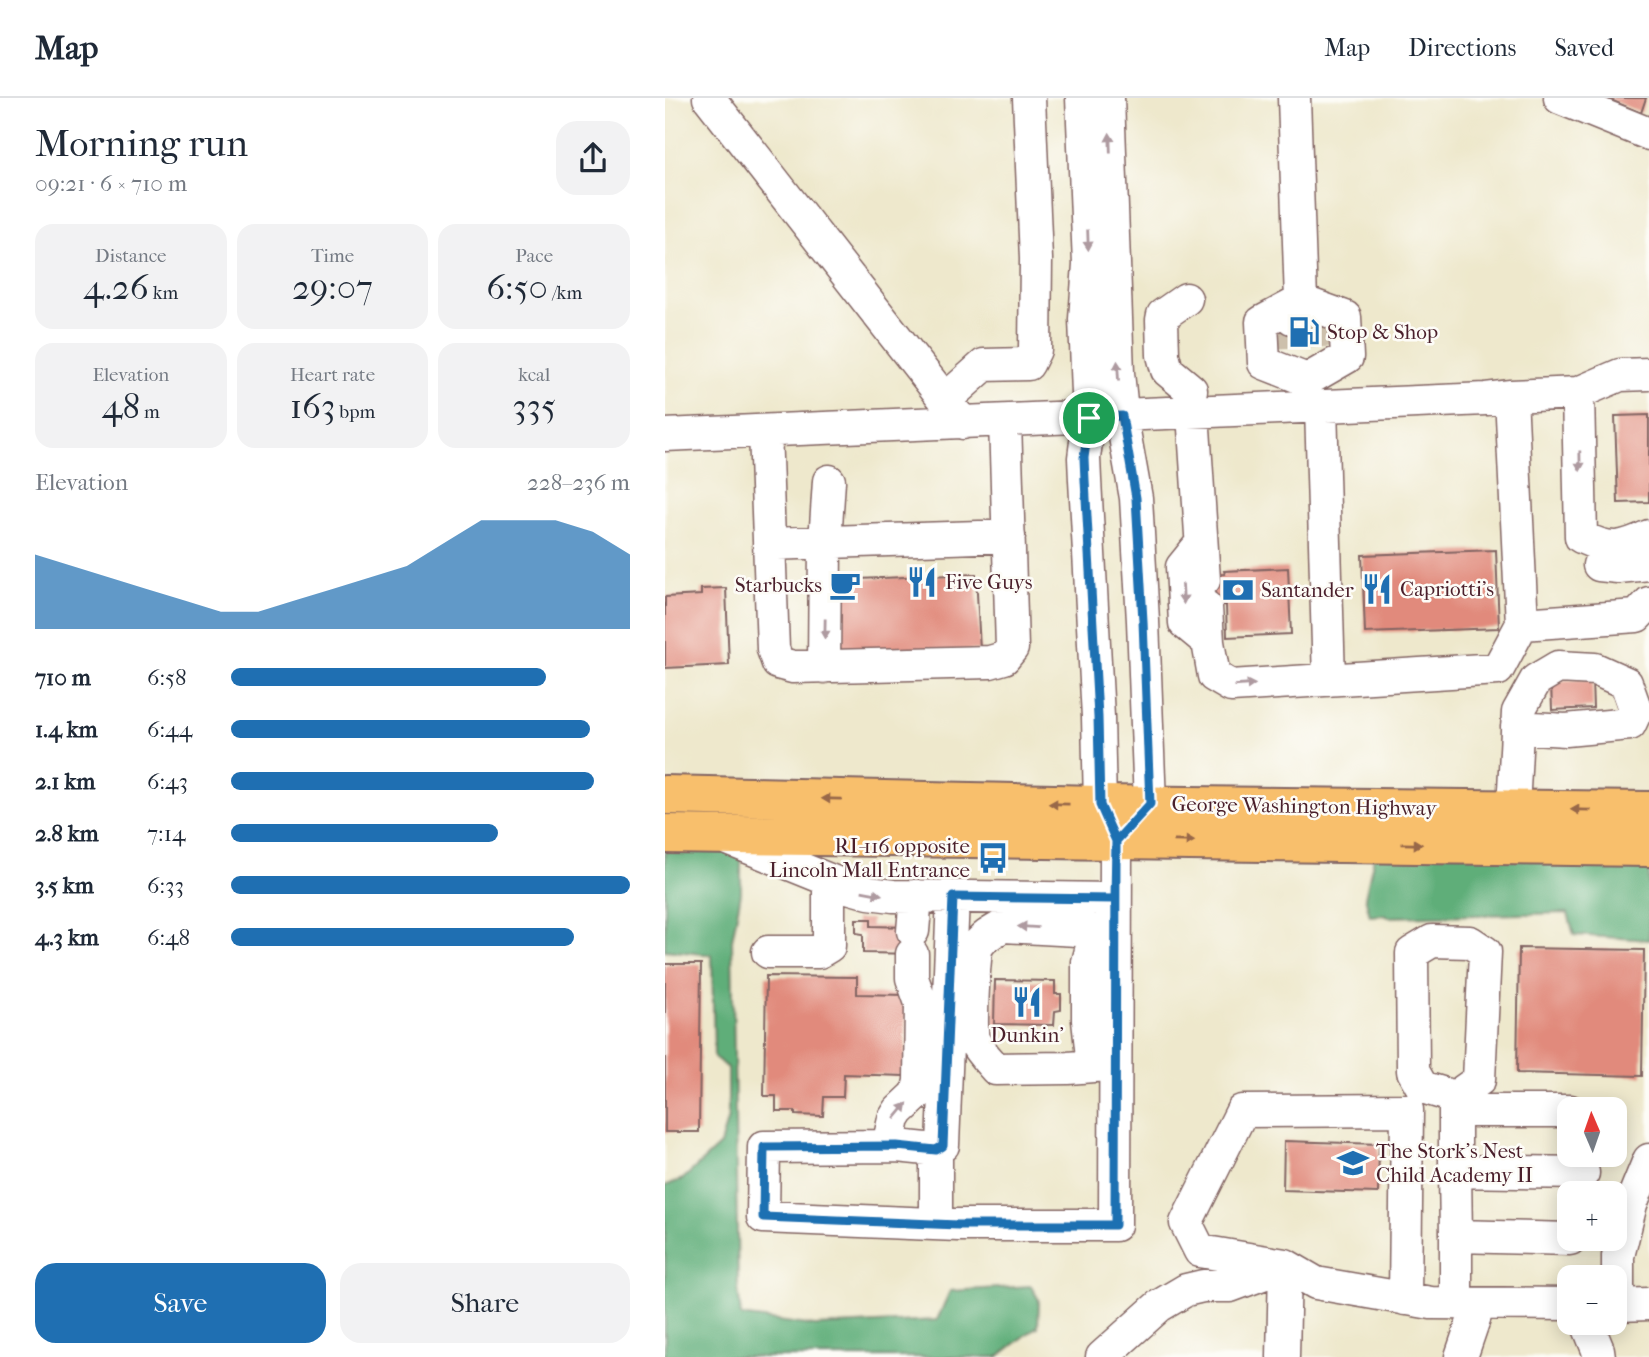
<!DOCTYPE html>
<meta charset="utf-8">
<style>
body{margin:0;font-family:"IM FELL French Canon",serif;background:#f2f2f3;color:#1f2937;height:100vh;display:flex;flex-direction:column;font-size:26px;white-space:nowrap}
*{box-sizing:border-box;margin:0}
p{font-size:23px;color:#747a83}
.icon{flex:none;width:38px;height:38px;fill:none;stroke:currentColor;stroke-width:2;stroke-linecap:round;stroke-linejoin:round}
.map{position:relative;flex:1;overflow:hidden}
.side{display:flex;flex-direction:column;background:#fff;width:665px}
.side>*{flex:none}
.needle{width:46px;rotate:358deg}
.buttons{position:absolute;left:892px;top:999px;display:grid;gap:14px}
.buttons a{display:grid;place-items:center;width:70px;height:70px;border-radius:14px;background:#fff;box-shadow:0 4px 18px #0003;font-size:35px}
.pin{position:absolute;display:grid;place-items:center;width:60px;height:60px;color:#fff;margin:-30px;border:4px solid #fff;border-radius:50%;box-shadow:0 2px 7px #0007}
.round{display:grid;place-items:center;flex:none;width:74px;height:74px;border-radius:21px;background:#f2f2f3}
.head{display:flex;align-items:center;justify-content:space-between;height:119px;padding:0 35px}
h1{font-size:38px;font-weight:600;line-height:52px}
.stats{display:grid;grid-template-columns:repeat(3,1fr);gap:10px;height:119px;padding:7px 35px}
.stats div{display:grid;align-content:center;border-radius:18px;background:#f2f2f3;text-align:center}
.stats b{font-size:35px;font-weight:600}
.stats small{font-size:19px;font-weight:400}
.stats p{font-size:19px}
.chart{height:196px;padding:14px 35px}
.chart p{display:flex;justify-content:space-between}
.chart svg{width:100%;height:126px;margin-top:7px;fill:#1f6fb2;opacity:.7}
.action{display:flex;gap:14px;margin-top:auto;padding:14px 35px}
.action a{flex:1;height:80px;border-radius:21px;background:#1f6fb2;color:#fff;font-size:28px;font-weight:600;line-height:80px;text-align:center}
.action a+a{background:#f2f2f3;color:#1f2937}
ul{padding:0 35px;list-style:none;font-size:23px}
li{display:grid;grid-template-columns:112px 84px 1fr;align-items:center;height:52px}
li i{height:18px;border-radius:9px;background:#1f6fb2}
header{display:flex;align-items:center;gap:42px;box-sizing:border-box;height:98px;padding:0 35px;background:#fff;border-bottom:2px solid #e0e1e3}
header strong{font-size:33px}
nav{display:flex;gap:38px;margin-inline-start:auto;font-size:24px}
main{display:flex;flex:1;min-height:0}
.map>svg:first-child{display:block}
.forest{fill:#5fae79;stroke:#546652;stroke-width:2}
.building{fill:#e18a7c}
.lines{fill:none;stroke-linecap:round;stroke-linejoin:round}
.minor-tunnel{stroke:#cdc0ac;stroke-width:32;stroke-dasharray:32 16;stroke-linecap:butt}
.minor-casing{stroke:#836563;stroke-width:35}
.major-casing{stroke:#836563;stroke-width:42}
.minor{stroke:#fff;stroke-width:32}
.major{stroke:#f8bf6c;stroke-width:38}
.oneway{fill:#ae9aa0}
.oneway2{fill:#986748}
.route-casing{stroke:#fff;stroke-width:14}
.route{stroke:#1f6fb2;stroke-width:9}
.labels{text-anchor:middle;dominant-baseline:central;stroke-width:5;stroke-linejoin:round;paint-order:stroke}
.poi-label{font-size:21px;fill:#4a1f2b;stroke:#fdfcf7;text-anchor:start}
.street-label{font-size:21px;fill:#4a1f2b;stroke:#fdfcf7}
</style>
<header>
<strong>Map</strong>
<nav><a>Map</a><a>Directions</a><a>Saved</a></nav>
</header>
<main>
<section class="side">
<div class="head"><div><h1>Morning run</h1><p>09:21 · 6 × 710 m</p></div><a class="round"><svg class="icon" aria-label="share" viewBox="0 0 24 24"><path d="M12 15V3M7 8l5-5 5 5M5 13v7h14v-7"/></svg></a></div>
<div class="stats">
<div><p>Distance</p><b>4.26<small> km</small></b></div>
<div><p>Time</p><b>29:07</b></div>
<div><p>Pace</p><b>6:50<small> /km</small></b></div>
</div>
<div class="stats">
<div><p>Elevation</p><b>48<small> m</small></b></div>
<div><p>Heart rate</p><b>163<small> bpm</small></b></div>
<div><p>kcal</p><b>335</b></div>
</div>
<div class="chart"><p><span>Elevation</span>228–236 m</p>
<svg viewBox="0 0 160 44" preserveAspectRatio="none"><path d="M0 44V18L10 22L20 26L30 30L40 34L50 38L60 38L70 34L80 30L90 26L100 22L110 14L120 6L130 6L140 6L150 10L160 18V44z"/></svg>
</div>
<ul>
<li><b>710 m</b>6:58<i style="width:79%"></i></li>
<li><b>1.4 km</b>6:44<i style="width:90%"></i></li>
<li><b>2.1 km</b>6:43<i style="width:91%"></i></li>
<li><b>2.8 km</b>7:14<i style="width:67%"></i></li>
<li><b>3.5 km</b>6:33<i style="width:100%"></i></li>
<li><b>4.3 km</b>6:48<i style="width:86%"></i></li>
</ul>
<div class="action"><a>Save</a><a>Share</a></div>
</section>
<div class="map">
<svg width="984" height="1259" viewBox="0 0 984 1259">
<rect width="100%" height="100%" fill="#fdfcf7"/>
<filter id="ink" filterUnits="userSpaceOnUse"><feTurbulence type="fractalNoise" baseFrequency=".0143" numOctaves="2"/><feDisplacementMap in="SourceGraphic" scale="14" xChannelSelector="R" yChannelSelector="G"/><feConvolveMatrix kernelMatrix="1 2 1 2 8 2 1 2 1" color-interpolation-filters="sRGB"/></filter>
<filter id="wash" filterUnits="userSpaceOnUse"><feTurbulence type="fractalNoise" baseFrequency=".00686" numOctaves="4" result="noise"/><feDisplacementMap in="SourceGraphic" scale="28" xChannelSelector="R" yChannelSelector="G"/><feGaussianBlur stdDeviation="1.57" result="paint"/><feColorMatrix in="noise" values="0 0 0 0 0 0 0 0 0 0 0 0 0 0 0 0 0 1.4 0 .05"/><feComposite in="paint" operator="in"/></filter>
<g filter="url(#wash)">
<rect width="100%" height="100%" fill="#eee8cc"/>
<path class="forest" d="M0,742L76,747V795L67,842L73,1190L76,1218L150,1228L272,1222L285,1193L366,1188L374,1202L373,1229L370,1230L333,1259H0V1088L18,1081L55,1047L63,1019V970L49,959L47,857L0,852Z
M710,754L984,757V842L909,837L903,815L723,819L718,817L705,818L700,799Z"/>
<g id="blocks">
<path class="building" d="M941,0H981L976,15Z
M984,317V404L953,405L950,318Z
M831,452L834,530L700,535L697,457Z
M623,470L626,536L562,539L561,507L522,509L521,477L560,476L559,473Z
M311,476L315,552L173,558L170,482Z
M61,490L64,567L0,570V499L36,497V491Z
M927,581L928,610L887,612L886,583Z
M191,821H206V828L243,829L257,856L198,855V836L191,835Z
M854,850L979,852L977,978L852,975Z
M0,866H36L34,1034H0Z
M101,878L192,879V896L241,897L240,978L179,976L178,999H159L158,1018L130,1017V1013H111V998H99Z
M330,882L390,883V896H396V912L390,913L389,927L329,926Z
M619,1043L714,1046L713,1095L618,1092Z"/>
</g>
</g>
<g filter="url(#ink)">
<use href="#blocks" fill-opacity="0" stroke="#836563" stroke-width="2"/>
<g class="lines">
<path class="minor-tunnel" d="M623,227L624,250
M656,227L657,249"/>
<defs>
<path id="minor" d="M44,0L298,325
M443,0L453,275L459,333L471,400L478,523L485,706L469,724
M895,0L984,36
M521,201L498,217L497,222L498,257L502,272L526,292
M636,203L680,219L682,259L642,282L599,265L597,224Z
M627,220L636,203L629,0
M913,295L916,439C946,453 955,452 984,438
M846,298L857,526
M280,302L319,267L363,266L370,252L371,161L364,0
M656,309L664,582
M528,315L539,482
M100,333L108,551L113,565L128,569L325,564L339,560L347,550L340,323
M0,337L821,301L846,298L913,295L955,277L984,276
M104,446L344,438
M534,448L517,469L520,525L543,544
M934,467L953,469L984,466
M541,509L543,544L549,578L566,588L833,571L857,526L972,518L984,505
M159,569L160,444L164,383
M848,711L853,614L871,582L893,569L930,571L961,585L971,613L965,626L901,632L852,629
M63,741L179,788L204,795L228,798L450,801
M248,833L251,798
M103,854H154L164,848V782
M247,856V880L256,905L255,983L252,996L234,1013L229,1021L225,1039L232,1048L271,1052L278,1047L288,799
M449,967L428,968L423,922V864L431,833L449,829
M428,968L403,970L331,971C323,962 313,952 308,941C305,933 309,856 312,849C317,839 329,833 338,828L431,833
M790,999L757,989L748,973L747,855L767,843L805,844L820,854L814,982L790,999V1073L918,1075
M790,1013H905
M232,1048L99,1049L98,1119L293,1127H450L451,743L435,707L433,619L420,382L419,360L424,320L420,221L424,166L417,0
M790,1073L791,1138L905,1141
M271,1126V1052
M740,1201L742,1012L577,1013L521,1125L535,1153L620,1167L651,1185L766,1205L905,1206
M791,1205V1138
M950,1207H953V1158L966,1106L984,1062
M953,1207L984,1206
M922,1225L933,1252L934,1259
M437,1259L494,1208L521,1192L538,1188H565L619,1168
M618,1259L620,1167
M796,1259L814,1206"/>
<path id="major" d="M0,697L435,707L984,713
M0,736L984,749"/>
</defs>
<use href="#minor" class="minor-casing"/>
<use href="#major" class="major-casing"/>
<use href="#minor" class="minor"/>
<use href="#major" class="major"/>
</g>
<defs><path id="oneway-solid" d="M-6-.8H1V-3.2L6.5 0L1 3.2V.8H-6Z" transform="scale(1.75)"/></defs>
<g class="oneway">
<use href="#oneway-solid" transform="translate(445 45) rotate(-92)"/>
<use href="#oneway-solid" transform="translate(423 142) rotate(88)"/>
<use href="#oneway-solid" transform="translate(453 273) rotate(-93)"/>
<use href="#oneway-solid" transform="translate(915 363) rotate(89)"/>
<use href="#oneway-solid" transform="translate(518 496) rotate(87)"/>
<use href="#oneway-solid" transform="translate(160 531) rotate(91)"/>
<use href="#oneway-solid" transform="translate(580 587) rotate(-4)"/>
<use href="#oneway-solid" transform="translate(207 795) rotate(10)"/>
<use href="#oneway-solid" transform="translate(363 829) rotate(-177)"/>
<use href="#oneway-solid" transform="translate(236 1013) rotate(-50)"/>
</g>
<g class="oneway2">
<use href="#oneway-solid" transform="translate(167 701) rotate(-179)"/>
<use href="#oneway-solid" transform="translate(394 706) rotate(-179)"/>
<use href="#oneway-solid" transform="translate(916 712) rotate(-179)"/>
<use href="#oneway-solid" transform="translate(519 743) rotate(1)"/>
<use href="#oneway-solid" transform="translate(747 746) rotate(1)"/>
</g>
</g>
<g class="lines" filter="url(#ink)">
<defs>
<path id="route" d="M424,320L419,360L420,382L433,619L435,707L451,743L450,801L288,799L278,1048L271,1052L232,1048L99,1049L98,1119L293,1127H450L451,743L485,706L478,523L471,400L457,318L424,320"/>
</defs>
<use href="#route" class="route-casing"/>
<use href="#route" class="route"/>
</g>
<defs>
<symbol id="fuel-bare" viewBox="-9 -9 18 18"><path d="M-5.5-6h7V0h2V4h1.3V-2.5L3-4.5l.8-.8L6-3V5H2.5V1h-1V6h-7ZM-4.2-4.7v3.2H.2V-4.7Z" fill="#1f6fb2" stroke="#fdfcf7" stroke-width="2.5" paint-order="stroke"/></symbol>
<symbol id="restaurant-bare" viewBox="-9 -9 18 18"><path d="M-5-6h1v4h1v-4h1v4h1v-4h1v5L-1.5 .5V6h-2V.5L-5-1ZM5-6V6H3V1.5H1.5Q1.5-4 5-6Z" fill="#1f6fb2" stroke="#fdfcf7" stroke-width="2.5" paint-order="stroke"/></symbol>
<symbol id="cafe-bare" viewBox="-9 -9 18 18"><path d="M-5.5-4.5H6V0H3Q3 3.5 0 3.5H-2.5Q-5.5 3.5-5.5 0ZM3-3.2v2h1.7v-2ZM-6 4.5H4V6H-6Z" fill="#1f6fb2" stroke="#fdfcf7" stroke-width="2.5" paint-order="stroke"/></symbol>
<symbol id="bank-bare" viewBox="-9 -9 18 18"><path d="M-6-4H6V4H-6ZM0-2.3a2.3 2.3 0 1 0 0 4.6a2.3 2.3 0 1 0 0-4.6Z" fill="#1f6fb2" stroke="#fdfcf7" stroke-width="2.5" paint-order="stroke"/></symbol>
<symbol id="bus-bare" viewBox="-9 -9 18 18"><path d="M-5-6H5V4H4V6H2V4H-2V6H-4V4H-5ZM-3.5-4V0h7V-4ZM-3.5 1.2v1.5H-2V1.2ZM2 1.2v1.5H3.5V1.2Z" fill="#1f6fb2" stroke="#fdfcf7" stroke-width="2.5" paint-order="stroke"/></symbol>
<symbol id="school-bare" viewBox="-9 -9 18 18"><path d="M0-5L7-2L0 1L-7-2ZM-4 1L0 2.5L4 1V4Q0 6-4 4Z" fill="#1f6fb2" stroke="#fdfcf7" stroke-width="2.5" paint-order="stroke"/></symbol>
</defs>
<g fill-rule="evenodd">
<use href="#fuel-bare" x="617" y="212" width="44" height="44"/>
<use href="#restaurant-bare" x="235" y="462" width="44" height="44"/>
<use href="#cafe-bare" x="158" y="465" width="44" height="44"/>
<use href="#restaurant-bare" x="690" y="469" width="44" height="44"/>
<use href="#bank-bare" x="551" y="470" width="44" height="44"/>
<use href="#bus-bare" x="306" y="738" width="44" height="44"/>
<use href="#restaurant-bare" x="340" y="882" width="44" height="44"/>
<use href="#school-bare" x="666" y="1043" width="44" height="44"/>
</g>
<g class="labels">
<g class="poi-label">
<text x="662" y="234">Stop &amp; Shop</text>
<text x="280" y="484">Five Guys</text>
<text x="157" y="487" text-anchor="end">Starbucks</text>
<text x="735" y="491">Capriotti's</text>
<text x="596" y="492">Santander</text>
<text x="305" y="748" text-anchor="end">RI-116 opposite<tspan x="305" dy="24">Lincoln Mall Entrance</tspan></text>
<text x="362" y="937" text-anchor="middle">Dunkin'</text>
<text x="711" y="1053">The Stork's Nest<tspan x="711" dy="24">Child Academy II</tspan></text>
</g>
<g class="street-label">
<text transform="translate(639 708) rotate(1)">George Washington Highway</text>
</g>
</g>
</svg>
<div class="buttons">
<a><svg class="needle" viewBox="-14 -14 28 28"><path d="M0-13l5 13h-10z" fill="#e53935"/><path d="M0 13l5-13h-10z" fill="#747a83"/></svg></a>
<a>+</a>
<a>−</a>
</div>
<div class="pin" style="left:424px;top:320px;background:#1e9e55"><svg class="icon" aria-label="arrive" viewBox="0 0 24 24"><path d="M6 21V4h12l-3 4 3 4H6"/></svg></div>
</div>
</main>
